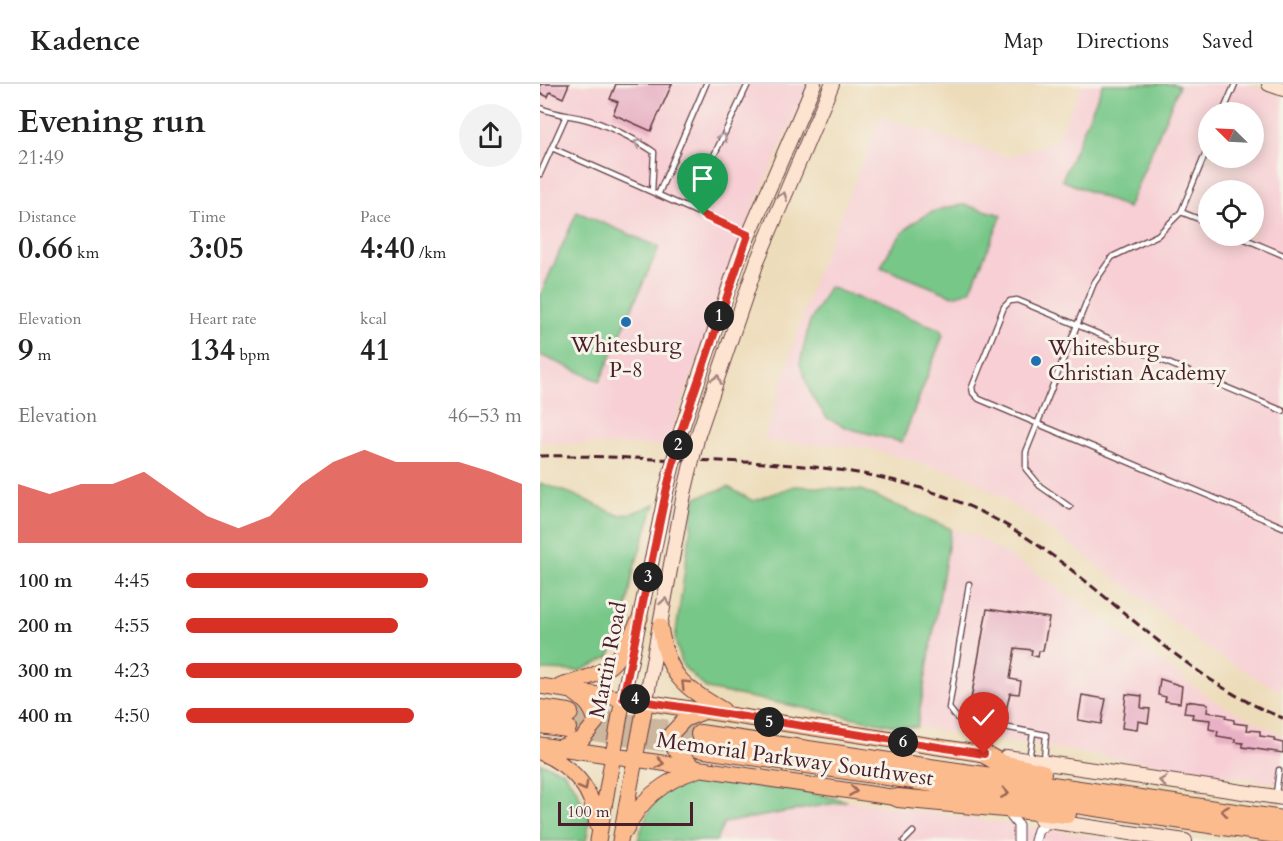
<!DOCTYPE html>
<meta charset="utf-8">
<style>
body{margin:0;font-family:Cardo,serif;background:#f2f2f2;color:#222;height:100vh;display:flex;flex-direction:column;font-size:22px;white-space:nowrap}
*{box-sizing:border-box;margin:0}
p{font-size:20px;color:#767676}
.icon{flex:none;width:33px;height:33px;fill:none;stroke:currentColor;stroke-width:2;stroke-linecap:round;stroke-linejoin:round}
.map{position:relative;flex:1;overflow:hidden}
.sheet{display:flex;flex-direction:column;background:#fff;width:540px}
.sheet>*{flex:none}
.needle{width:39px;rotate:294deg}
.controls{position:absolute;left:658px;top:18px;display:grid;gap:12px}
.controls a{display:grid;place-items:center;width:66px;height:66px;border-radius:50%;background:#fff;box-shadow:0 3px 15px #0003;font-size:30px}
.scale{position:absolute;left:18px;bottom:15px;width:135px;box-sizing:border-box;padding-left:6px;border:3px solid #4a1f2b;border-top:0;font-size:16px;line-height:21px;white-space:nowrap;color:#4a1f2b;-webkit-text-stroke:4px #f7f3e8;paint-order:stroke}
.pin{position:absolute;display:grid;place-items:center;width:51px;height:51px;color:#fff;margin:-62px -26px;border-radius:50% 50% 50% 0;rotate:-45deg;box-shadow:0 0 6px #0007}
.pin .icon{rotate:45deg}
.km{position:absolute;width:30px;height:30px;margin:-15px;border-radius:50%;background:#222;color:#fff;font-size:16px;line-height:30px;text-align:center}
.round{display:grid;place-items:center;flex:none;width:63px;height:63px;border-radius:32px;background:#f2f2f2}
.headline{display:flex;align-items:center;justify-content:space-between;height:102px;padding:0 18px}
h1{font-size:33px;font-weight:700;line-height:45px}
.figures{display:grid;grid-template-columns:repeat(3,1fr);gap:9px;height:102px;padding:6px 18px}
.figures div{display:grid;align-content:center}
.figures b{font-size:30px;font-weight:700}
.figures small{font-size:16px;font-weight:400}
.figures p{font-size:16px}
.chart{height:168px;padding:12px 18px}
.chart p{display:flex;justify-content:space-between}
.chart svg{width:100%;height:108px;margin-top:6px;fill:#d93025;opacity:.7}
ul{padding:0 18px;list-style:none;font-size:20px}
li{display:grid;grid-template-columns:96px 72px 1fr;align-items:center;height:45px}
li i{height:15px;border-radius:8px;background:#d93025}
header{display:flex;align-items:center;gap:36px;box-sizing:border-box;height:84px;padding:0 30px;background:#fff;border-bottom:2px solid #e0e0e0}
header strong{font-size:28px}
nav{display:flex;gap:33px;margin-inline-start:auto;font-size:21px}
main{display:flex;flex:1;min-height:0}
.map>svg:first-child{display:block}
.built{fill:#f7cfd4;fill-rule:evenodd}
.green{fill:#77c788;stroke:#60735a;stroke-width:1.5}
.building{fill:#e8b1c5}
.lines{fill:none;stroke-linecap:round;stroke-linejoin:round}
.highway-tunnel{stroke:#ccb69d;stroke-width:18;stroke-dasharray:18 9;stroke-linecap:butt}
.lane-casing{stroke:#623b40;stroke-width:7}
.street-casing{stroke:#623b40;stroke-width:11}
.secondary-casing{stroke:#623b40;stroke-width:16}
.primary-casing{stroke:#623b40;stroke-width:17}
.highway-casing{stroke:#623b40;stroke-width:20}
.lane{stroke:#fff;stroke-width:4.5}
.street{stroke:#fff;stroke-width:9}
.secondary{stroke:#fde4d1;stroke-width:14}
.primary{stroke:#fbbb8d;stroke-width:15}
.highway{stroke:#fbbb8d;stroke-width:18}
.rail{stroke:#4a1f2b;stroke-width:3;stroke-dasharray:9 4.5;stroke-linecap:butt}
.secondary-bridge-casing{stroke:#623b40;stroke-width:16;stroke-linecap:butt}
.secondary-bridge{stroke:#fde4d1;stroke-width:14}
.oneway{stroke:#ae9aa0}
.oneway2{stroke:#a4827e}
.oneway3{stroke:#9a6557}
.route-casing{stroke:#fff;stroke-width:12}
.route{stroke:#d93025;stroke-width:8}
.poi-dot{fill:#1f6fb2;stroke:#f7f3e8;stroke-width:2}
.labels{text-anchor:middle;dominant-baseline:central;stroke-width:6;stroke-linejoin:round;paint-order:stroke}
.poi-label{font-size:22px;fill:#4a1f2b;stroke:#f7f3e8}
.street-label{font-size:22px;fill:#4a1f2b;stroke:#f7f3e8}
</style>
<header>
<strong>Kadence</strong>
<nav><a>Map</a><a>Directions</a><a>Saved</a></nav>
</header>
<main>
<section class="sheet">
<div class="headline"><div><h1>Evening run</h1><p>21:49</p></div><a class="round"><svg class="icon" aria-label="share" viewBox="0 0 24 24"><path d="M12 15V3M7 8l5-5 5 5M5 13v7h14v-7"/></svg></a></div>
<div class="figures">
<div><p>Distance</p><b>0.66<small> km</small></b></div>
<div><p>Time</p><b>3:05</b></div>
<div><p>Pace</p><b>4:40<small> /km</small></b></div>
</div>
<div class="figures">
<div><p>Elevation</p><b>9<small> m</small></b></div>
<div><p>Heart rate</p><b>134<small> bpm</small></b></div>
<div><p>kcal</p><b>41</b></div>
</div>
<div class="chart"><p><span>Elevation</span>46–53 m</p>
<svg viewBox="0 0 160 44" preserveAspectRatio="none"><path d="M0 44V20L10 24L20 20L30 20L40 15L50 24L60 33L70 38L80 33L90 20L100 11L110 6L120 11L130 11L140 11L150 15L160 20V44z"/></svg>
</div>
<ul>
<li><b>100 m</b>4:45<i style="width:72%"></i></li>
<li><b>200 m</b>4:55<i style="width:63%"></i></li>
<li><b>300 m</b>4:23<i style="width:100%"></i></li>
<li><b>400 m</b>4:50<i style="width:68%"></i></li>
</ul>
</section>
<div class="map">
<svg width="743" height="757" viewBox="0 0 743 757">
<rect width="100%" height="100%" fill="#f7f3e8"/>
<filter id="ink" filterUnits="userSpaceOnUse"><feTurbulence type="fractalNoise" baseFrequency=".0167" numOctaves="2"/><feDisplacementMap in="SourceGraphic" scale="12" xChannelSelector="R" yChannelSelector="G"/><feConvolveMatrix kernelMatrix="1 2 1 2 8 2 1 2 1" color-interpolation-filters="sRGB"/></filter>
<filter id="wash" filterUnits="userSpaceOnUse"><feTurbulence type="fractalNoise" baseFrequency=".008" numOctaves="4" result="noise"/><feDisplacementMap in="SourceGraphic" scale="24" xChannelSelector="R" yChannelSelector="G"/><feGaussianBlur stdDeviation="1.35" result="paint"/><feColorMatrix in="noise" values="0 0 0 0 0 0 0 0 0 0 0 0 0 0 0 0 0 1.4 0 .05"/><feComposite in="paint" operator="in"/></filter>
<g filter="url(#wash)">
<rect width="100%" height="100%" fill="#eddcb9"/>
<path class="built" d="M0,0H269L216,117L126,362L0,359Z
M542,0H707L743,13V598L739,607L674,569L499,437L429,393L324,363L224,357L273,198L341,33L468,73L516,57ZM669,28H714V74H669ZM669,106H714V152H669Z
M411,445L437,452L510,498L673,616L743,651V700L377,643Z
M307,717L587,757H176L183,739Z"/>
<path class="green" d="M563,0H633L639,2L588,124L522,96Z
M425,121L462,131L430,207L413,212L341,183C358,146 383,123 425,121Z
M37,128L119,163L60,297L0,271V212Z
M289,203L400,245L403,251L362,358L307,344L287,334L271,311L260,280L269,240Z
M0,399L32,410L78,431L90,430L115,420L94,484L84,540L69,573L40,587L0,586Z
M255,402L321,406L411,445L377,643L356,642L167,605L143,582L135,556L155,414L188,403L213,417Z
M0,679L23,687L36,705L50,735L46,757H0Z
M170,696L260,706L307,717L184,739L176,757H98C103,734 117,706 142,698C150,696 162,697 170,696Z"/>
<g id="blocks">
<path class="building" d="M0,0H29L23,14L10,8L8,13L0,9Z
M76,0H132L111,47L73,30L78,18L70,15Z
M447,525L509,534L503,567H499L498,573L491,571L492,566L475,564L470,595L481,597L479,610L470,609L466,627L430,621Z
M620,595L642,602L640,619L625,617L626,613L618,611Z
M586,610L602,612L601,624L610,625L608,639L598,637L597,646L582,644Z
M542,611L566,615L561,640L538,636Z
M646,617L668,620L667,628L686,631L685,634L694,636V639L708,641L707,646L720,647V652L735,654L734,657L743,659V669L703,663V659L695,658V655L677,652L678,647L669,645L670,636L652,634L653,630L644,629Z"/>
</g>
</g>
<g filter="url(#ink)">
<use href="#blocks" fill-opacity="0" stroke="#623b40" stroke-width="1.5"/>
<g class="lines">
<path class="highway-tunnel" d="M29,629L160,650
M27,644L158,664"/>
<defs>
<path id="lane" d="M0,24C14,30 27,31 41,34C62,38 97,56 114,68L112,108L208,151
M683,28L695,0
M12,64L112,108
M0,90L26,32
M118,111L166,0
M149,124L208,0
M641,128L669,139
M698,152L743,171
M743,327L477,216L470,217L464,223L432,303L433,309L439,315L743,443
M530,423L500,402L486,385V368L554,199L572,173L618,151L641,128L669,61
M429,500L409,624L417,634L506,651L504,676
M489,676L493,649
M736,710L739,686
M364,757L373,748"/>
<path id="street" d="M471,732L478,741V757
M495,757L498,746L511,737"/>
<path id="secondary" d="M729,0L743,5
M141,347L199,174L274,0
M158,351L218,175L292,0
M83,614L126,408
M106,616L144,410
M466,673L743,714
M501,736L645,757"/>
<path id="primary" d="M120,542C127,591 142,602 183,626
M0,602L444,670
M21,602C74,586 75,584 100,534
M0,661L358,714
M21,663L42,655L56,638C52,623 46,617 33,608
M0,668C33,683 53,704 57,741
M153,683L134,664L131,650L145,635L165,627
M86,746C100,715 126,696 157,686
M58,757L83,614
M80,757L106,616"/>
<path id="highway" d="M0,625L29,629
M0,640L27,644
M160,650L743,736
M158,664L743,751
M444,670L462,680L502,689
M358,714L527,730"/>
</defs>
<use href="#lane" class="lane-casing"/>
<use href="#street" class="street-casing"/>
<use href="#secondary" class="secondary-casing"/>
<use href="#primary" class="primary-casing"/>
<use href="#highway" class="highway-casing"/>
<use href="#lane" class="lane"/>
<use href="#street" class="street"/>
<use href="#secondary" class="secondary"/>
<use href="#primary" class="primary"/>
<use href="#highway" class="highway"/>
<path class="rail" d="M0,372C50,371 100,375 149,376C280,380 388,385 499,462C580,518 650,598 743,634"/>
<defs>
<path id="secondary-bridge" d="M126,408L141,347
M144,410L158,351"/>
</defs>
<use href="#secondary-bridge" class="secondary-bridge-casing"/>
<use href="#secondary-bridge" class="secondary-bridge"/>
</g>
<defs><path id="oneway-chevron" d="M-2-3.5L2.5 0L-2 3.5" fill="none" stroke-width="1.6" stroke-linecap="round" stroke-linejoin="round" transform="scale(1.5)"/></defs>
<g class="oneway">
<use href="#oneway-chevron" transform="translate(183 53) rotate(-64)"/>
<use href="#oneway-chevron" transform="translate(98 59) rotate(-154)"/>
</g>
<g class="oneway2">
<use href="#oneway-chevron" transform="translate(243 112) rotate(-68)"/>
<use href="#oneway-chevron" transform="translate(177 295) rotate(-71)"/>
<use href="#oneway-chevron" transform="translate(125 518) rotate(-80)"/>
<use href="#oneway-chevron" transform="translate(623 697) rotate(-172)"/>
</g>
<g class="oneway3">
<use href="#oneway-chevron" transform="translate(145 600) rotate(-135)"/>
<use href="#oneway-chevron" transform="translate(120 679) rotate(8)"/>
<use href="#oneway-chevron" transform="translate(44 703) rotate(61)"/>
<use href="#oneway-chevron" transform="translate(313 707) rotate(8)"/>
<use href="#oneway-chevron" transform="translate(465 709) rotate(9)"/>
<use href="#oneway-chevron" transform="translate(685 727) rotate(-172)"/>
</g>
</g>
<g class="lines" filter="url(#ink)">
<defs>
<path id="route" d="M163,131L208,151L141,347L126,408L83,614L444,670"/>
</defs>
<use href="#route" class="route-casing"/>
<use href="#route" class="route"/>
</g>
<g class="poi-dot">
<circle cx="86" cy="238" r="6"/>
<circle cx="496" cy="277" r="6"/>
</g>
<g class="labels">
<g class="poi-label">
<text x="86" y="261">Whitesburg<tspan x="86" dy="25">P-8</tspan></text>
<text x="508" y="264" text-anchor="start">Whitesburg<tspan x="508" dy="25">Christian Academy</tspan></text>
</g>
<g class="street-label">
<text transform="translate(68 576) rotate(-79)">Martin Road</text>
<text transform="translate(255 675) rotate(8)">Memorial Parkway Southwest</text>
</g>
</g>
</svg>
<div class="controls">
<a><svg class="needle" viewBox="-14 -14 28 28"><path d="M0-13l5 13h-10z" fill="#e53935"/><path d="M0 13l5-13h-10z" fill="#767676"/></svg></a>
<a><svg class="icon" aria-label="locate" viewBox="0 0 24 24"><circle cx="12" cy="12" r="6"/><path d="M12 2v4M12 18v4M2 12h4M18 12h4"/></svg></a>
</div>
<div class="scale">100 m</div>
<div class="pin" style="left:163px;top:131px;background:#1e9e55"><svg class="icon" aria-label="arrive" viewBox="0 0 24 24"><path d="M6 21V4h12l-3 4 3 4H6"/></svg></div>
<div class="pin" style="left:444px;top:670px;background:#d93025"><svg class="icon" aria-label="check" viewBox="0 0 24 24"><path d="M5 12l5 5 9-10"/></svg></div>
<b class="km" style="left:179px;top:232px">1</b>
<b class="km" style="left:138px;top:361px">2</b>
<b class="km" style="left:108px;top:493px">3</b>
<b class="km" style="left:95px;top:615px">4</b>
<b class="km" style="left:229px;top:638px">5</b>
<b class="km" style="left:363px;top:658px">6</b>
</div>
</main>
